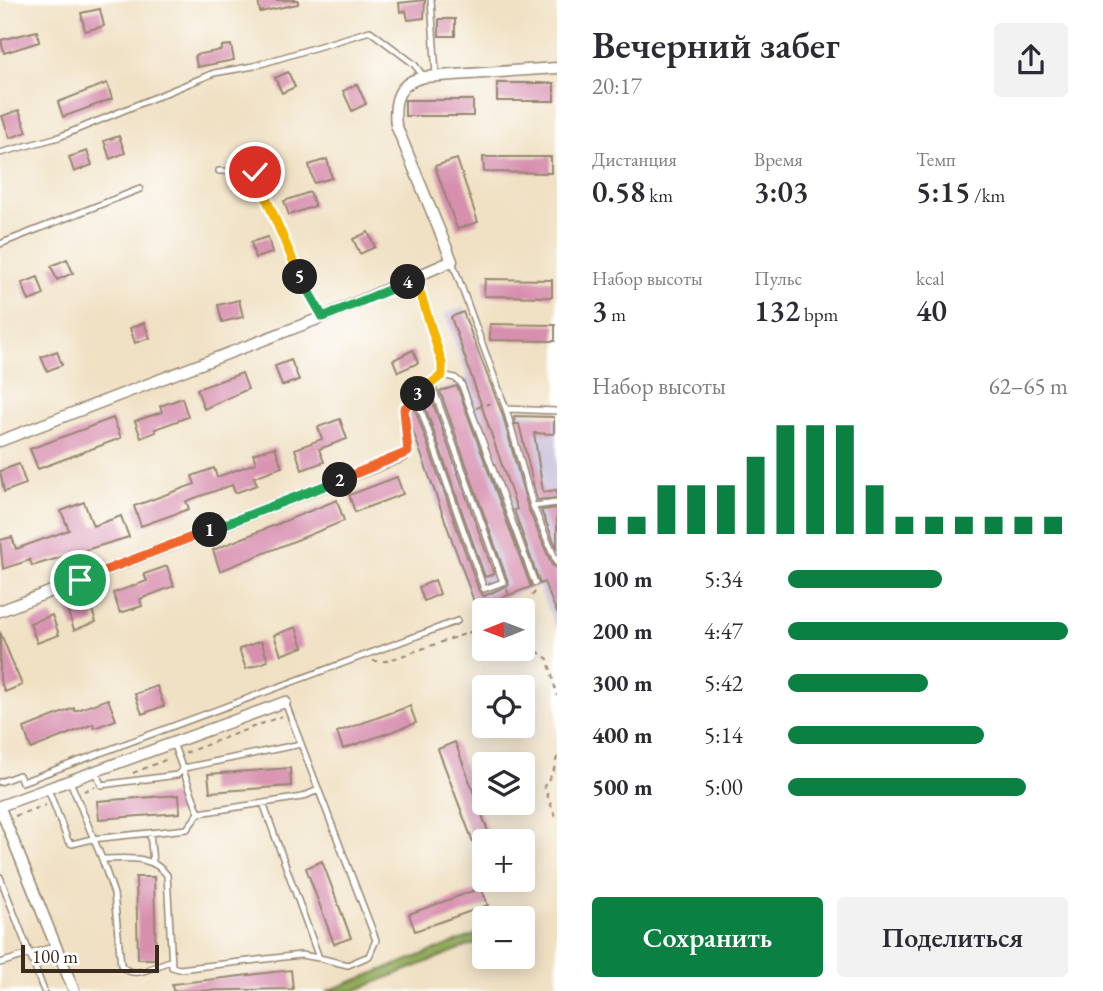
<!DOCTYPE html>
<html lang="ru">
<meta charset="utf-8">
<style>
body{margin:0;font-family:"EB Garamond",serif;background:#f2f2f3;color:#2b2b33;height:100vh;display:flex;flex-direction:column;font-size:26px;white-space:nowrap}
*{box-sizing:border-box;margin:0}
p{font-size:23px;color:#7c7c81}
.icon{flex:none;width:38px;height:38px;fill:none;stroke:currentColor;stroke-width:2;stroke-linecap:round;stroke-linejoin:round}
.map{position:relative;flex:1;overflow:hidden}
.panel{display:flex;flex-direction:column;background:#fff;width:546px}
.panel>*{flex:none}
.needle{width:46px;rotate:269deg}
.controls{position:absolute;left:472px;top:598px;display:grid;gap:14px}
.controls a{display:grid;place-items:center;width:63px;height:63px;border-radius:7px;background:#fff;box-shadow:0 4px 18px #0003;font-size:35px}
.scale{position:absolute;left:21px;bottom:18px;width:138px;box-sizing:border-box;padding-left:7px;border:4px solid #3b2a1e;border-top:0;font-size:19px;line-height:24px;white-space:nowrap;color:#3b2a1e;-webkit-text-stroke:5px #fff;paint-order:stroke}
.pin{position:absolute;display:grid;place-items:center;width:60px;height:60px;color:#fff;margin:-30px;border:4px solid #fff;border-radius:50%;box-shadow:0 2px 7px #0007}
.km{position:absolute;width:35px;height:35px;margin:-18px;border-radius:50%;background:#222;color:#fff;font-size:19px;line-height:35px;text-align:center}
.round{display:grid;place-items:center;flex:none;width:74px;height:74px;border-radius:7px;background:#f2f2f3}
.headline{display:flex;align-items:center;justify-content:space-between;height:119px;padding:0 35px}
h1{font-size:38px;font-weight:600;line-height:52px}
.metrics{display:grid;grid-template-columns:repeat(3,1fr);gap:10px;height:119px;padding:7px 35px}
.metrics div{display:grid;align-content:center}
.metrics b{font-size:30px;font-weight:600}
.metrics small{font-size:19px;font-weight:400}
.metrics p{font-size:19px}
.chart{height:196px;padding:14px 35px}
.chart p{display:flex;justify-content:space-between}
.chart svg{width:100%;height:126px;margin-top:7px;stroke:#0b8043;stroke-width:6}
.cta{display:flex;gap:14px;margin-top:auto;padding:14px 35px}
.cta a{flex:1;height:80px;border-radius:7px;background:#0b8043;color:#fff;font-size:28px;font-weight:600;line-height:80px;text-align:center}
.cta a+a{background:#f2f2f3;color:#2b2b33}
ul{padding:0 35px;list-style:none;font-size:23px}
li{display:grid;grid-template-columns:112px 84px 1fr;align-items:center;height:52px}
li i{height:18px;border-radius:9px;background:#0b8043}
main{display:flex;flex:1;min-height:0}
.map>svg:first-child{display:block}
.industrial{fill:#c9bfd8}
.forest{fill:#91aa5c;stroke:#666a3d;stroke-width:2}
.building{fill:#d78fae}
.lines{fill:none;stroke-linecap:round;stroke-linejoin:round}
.lane-casing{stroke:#968671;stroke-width:8}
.street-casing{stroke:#968671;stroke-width:13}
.path{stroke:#968671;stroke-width:2;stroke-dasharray:5 5;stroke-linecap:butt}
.lane{stroke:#fff;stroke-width:5}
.street{stroke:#fff;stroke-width:10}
.split-1-casing{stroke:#fff;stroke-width:14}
.split-2-casing{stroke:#fff;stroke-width:14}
.split-3-casing{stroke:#fff;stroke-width:14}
.split-4-casing{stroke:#fff;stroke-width:14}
.split-5-casing{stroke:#fff;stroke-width:14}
.split-6-casing{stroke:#fff;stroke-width:14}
.split-1{stroke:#f0652b;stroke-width:9}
.split-2{stroke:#22a559;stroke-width:9}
.split-3{stroke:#f0652b;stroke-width:9}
.split-4{stroke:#f5b400;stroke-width:9}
.split-5{stroke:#22a559;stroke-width:9}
.split-6{stroke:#f5b400;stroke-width:9}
</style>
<main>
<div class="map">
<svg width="557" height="991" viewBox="0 0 557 991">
<rect width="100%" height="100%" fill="#fff"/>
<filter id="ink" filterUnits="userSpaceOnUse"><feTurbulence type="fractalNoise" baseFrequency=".0143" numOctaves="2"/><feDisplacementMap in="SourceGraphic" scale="14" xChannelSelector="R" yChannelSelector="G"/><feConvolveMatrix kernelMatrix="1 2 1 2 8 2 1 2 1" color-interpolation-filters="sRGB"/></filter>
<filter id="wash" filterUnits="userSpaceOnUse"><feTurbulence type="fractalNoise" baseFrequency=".00686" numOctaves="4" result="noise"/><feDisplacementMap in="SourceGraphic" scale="28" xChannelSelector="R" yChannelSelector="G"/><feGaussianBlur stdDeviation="1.57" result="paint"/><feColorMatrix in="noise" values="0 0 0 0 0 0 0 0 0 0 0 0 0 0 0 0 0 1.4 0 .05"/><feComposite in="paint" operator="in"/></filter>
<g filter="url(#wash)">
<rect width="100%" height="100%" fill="#f0e1c4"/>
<path class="industrial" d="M464,307L501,408L557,418V630L538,586L475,609L401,405L468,379L445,314Z"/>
<path class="forest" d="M485,931V939L354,991H327Z"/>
<g id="blocks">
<path class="building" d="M258,0H298V4L260,12Z
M425,0L424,18L408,20L406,11L400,12L399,3Z
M100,9L104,26L85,31L81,13Z
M439,19H455V36H439Z
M37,31L39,42L4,53L1,40Z
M231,45L234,60L197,67L195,55L222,50V46Z
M288,72L295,87L282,93L275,78Z
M107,83L112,99L63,117L58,102Z
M497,83H554V101H497Z
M357,84L366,104L352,111L343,91Z
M405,100H473V116H405Z
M19,110L27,132L10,138L2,116Z
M119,136L125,153L110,159L104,141Z
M87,151L92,165L74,172L69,157Z
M483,157H551V173L484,172Z
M327,159L332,178L314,183L309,165Z
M457,159L478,222L457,229L435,166Z
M310,192L315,206L289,215L284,201Z
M368,232L375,247L360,254L353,239Z
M268,237L272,253L255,258L251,242Z
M67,259L73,273L57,280L51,266Z
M38,277L44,295L29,301L22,283Z
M485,279L552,280V297L484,296Z
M239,300L243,317L222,322L218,305Z
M463,312L503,416L528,508L552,565L557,568V613L544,582L540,584L514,510L517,509L451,317Z
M144,323L150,338L135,343L130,328Z
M490,324L555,325V341L490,340Z
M413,350L418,363L398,372L393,360Z
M57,351L62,365L47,371L41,357Z
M291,360L299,380L282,386L275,366Z
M242,373L248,389L204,409L197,389Z
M457,386L531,587L476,607L409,420L410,412L415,409L479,591L484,596L509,585L440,391Z
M430,395L494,574L485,577L422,398Z
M182,398L188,417L155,429L156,432L141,438L135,421L162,412L160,406Z
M514,416L554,417V434L534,433L543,492L557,490V498L537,500L519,424H515Z
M113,418L121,438L38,469L30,449Z
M340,419L347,439L319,449L324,462L302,470L295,449L322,439L318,427Z
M275,447L282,467L254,477L257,485L235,493L232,485L186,501L189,509L141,526L134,506L195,484L192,476L214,468L217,477L256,463L253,454Z
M19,464L26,484L4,492L0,471Z
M397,477L403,494L355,512L349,495Z
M337,500L344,521L220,571L213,550Z
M84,502L93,526L121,516L129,537L32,566L30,560L3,569L0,540L12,537L16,549L69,530L61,511Z
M557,508V549L541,510Z
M167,566L174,586L140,599L142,606L120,613L113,593L147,581L144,574Z
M435,580L440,594L424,601L419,587Z
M89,601L96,622L74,630L67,609Z
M52,615L59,635L37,643L30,623Z
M296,627L303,647L281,655L274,635Z
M0,632L22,685L5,692L0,680Z
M261,641L268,661L246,669L239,649Z
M157,686L164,706L142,714L135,694Z
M108,699L116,720L94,728L93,724L31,749L24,728L74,708L75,711Z
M410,706L416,723L343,749L337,732Z
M455,742L492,842H485V856L479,858L438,749Z
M290,768L291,786L210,792L208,774Z
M179,795L180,813L99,819L97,801Z
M322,861L351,938L334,944L306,868Z
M136,877H154L156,959H138Z
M481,888L488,905L415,931L409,914Z
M291,970L293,989L173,991L172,984Z"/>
</g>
</g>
<g filter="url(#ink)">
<use href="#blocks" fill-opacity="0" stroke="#968671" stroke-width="2"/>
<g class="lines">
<defs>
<path id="lane" d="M431,0L436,75
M0,153L59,137L214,73L254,66L370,31L414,64L424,77
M219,171L255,172L306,292L323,317
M0,244L140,189
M452,261L506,409L533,506L557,563
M416,279L442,363V375L455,378L461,383L535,583
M416,396L484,589L503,582L432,385
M506,409L557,411
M403,455C417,445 399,423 405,408C410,394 432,385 442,375
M533,506L557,503
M96,771L101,785L177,775L184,768L301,744
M70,781L102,859C126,859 151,854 167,875L172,967L179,969L301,955L319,958
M0,782L19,775L22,782L457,621
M48,789L68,841L72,844L92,839L187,829L199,813L173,743
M263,803L319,958L348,965L369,956L376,940L285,702
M199,813L302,797L318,790
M150,833L153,862
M102,859L114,894L121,965C133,981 154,966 170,961
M0,877L44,991
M0,963L56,946"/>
<path id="street" d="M0,441L323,317L452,261L396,125C393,101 398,82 424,77L557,68
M0,611L403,456
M0,806L285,702
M0,808L74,991"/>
</defs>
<use href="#lane" class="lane-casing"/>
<use href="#street" class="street-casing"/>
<path class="path" d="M476,408L494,402
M507,589L512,611
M519,611L536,591
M523,637L527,644L548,659L557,696
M373,661H387L485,627
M185,753L282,716
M557,757L553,773L544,786L557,821
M133,773L170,758
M84,791L95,787
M15,816L46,805"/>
<use href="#lane" class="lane"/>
<use href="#street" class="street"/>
</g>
</g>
<g class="lines" filter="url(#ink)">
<defs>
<path id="split-1" d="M80,580L210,530"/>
<path id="split-2" d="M210,530L340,480"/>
<path id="split-3" d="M340,480L408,452L404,409L418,394"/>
<path id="split-4" d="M408,282L416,279L442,363V375L418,394"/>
<path id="split-5" d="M300,277L323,317L408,282"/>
<path id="split-6" d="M255,172L300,277"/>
</defs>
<use href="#split-1" class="split-1-casing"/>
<use href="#split-2" class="split-2-casing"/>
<use href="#split-3" class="split-3-casing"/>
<use href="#split-4" class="split-4-casing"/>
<use href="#split-5" class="split-5-casing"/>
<use href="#split-6" class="split-6-casing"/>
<use href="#split-1" class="split-1"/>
<use href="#split-2" class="split-2"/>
<use href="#split-3" class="split-3"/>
<use href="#split-4" class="split-4"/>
<use href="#split-5" class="split-5"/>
<use href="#split-6" class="split-6"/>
</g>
</svg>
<div class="controls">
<a><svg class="needle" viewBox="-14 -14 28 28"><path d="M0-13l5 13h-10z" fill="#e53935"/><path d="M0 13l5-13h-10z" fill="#7c7c81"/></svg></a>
<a><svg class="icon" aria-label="locate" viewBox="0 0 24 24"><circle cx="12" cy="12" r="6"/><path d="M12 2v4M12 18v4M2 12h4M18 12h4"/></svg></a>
<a><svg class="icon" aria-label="layers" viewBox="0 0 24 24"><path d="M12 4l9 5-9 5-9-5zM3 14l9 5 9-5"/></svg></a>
<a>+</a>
<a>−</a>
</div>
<div class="scale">100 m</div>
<div class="pin" style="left:80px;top:580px;background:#1e9e55"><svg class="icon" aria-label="arrive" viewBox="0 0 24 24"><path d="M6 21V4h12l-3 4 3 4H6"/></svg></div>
<div class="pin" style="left:255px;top:172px;background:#d93025"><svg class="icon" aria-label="check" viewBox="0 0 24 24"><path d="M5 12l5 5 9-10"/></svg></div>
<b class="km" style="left:210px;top:530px">1</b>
<b class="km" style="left:340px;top:480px">2</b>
<b class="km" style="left:418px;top:394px">3</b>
<b class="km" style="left:408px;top:282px">4</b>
<b class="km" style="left:300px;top:277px">5</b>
</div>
<section class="panel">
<div class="headline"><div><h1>Вечерний забег</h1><p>20:17</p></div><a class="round"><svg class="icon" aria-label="share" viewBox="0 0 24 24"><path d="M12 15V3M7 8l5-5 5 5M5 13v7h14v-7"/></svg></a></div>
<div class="metrics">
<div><p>Дистанция</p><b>0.58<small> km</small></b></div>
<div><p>Время</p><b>3:03</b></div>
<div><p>Темп</p><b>5:15<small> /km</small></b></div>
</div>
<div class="metrics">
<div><p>Набор высоты</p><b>3<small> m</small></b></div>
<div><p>Пульс</p><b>132<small> bpm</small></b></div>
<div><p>kcal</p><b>40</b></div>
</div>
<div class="chart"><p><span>Набор высоты</span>62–65 m</p>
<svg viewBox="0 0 160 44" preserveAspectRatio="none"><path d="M5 44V38M15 44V38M25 44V27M35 44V27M45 44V27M55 44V17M65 44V6M75 44V6M85 44V6M95 44V27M105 44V38M115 44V38M125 44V38M135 44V38M145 44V38M155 44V38"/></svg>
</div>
<ul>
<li><b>100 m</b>5:34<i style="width:55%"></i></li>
<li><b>200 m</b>4:47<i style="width:100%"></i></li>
<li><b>300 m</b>5:42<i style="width:50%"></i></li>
<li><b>400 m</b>5:14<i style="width:70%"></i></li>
<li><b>500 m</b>5:00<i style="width:85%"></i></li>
</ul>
<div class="cta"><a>Сохранить</a><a>Поделиться</a></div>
</section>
</main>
